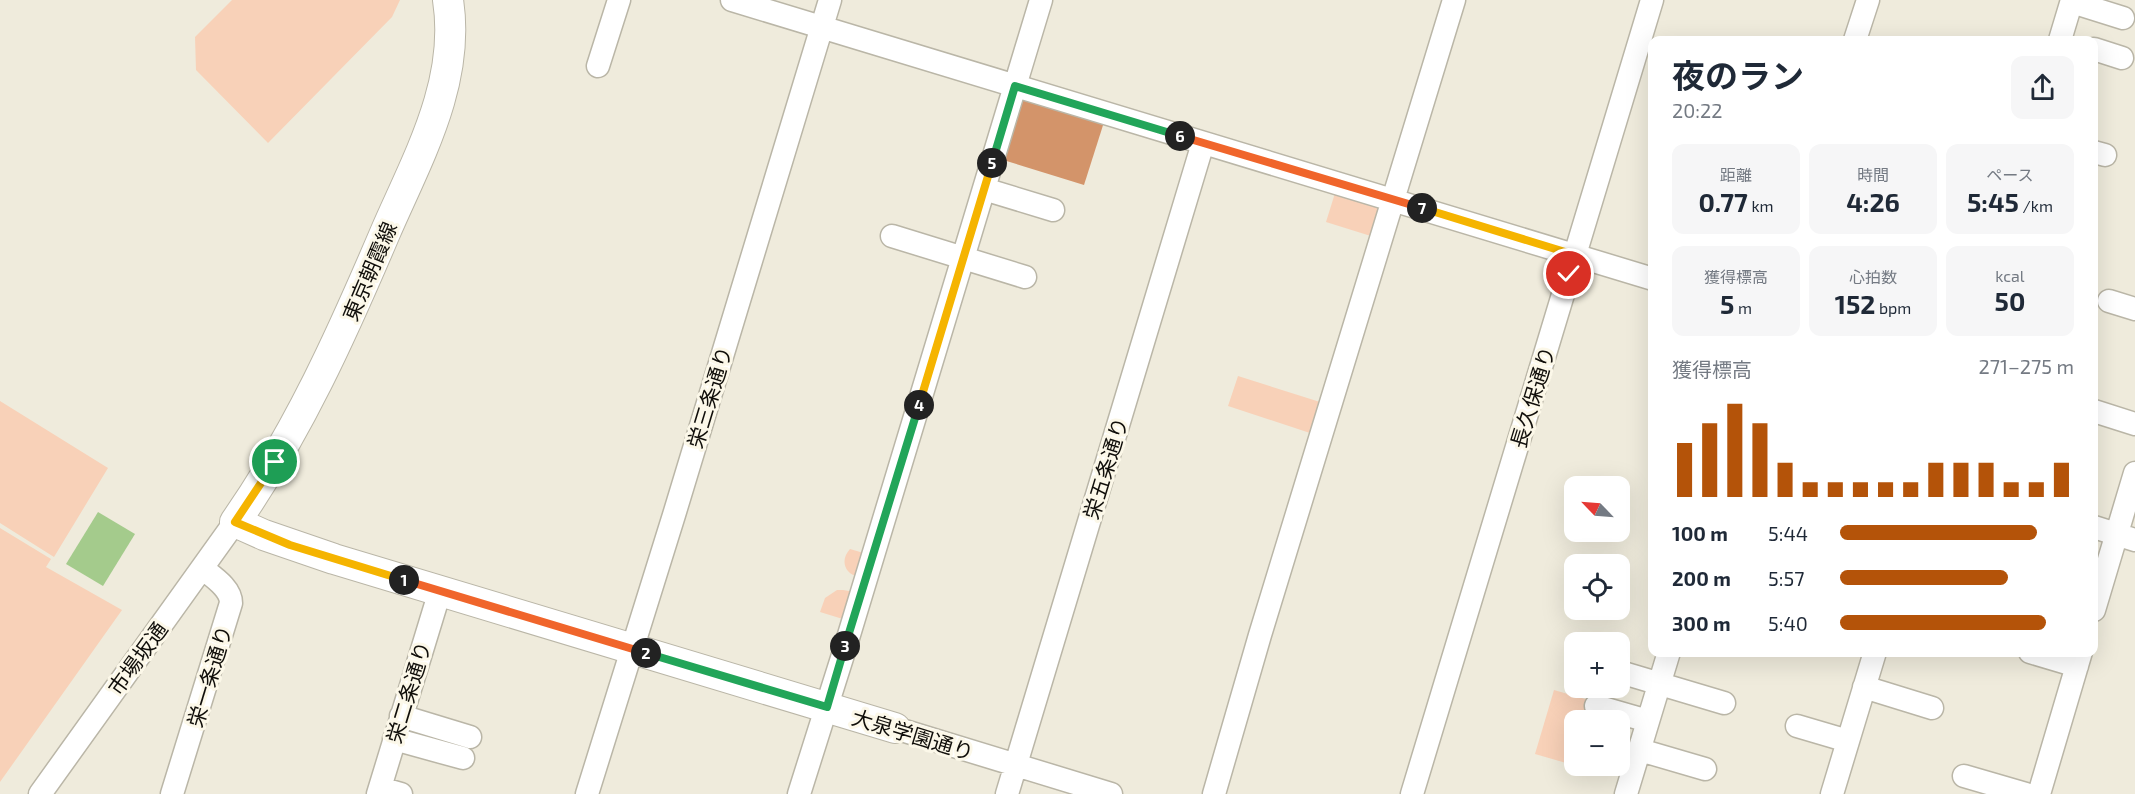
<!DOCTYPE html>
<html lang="ja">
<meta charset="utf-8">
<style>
body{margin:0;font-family:"Exo 2","Noto Sans JP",sans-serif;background:#f6f6f7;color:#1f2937;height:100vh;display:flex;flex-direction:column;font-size:22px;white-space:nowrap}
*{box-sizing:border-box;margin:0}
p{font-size:20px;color:#747a83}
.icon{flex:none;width:33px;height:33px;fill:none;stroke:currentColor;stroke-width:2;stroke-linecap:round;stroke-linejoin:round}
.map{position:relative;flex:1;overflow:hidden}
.side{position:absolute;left:1648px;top:36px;width:450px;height:621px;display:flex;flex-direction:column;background:#fff;border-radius:12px;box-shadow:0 6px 24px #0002}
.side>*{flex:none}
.needle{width:39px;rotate:295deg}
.controls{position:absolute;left:1564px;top:476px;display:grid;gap:12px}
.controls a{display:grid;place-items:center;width:66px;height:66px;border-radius:12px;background:#fff;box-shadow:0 6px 24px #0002;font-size:30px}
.pin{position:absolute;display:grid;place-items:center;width:51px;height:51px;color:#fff;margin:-26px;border:3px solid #fff;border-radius:50%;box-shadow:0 2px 6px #0007}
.km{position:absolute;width:30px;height:30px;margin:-15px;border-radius:50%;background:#222;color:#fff;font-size:16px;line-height:30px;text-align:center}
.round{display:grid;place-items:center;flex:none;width:63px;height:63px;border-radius:12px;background:#f6f6f7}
.headline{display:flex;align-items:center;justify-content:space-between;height:102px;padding:0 24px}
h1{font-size:33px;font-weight:700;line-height:45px}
.metrics{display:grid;grid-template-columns:repeat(3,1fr);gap:9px;height:102px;padding:6px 24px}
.metrics div{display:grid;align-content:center;border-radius:12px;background:#f6f6f7;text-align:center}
.metrics b{font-size:26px;font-weight:700}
.metrics small{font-size:16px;font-weight:400}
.metrics p{font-size:16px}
.chart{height:168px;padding:12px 24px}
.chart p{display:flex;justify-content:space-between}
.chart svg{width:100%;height:108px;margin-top:6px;stroke:#b45309;stroke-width:6}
ul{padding:0 24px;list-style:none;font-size:20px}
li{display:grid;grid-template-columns:96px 72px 1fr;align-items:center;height:45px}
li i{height:15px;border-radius:8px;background:#b45309}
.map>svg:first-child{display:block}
.green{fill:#f8d1b8}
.forest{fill:#d3946a}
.water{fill:#a4cb8c}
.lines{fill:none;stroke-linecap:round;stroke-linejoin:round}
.minor-casing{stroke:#bab6a7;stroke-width:25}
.major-casing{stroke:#bab6a7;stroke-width:32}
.minor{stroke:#fff;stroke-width:22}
.major{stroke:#fff;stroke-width:30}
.split-1-casing{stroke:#fff;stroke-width:12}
.split-2-casing{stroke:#fff;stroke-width:12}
.split-3-casing{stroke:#fff;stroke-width:12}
.split-4-casing{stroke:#fff;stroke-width:12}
.split-5-casing{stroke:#fff;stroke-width:12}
.split-6-casing{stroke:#fff;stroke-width:12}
.split-7-casing{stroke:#fff;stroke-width:12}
.split-8-casing{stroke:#fff;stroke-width:12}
.split-1{stroke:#f5b400;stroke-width:8}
.split-2{stroke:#f0652b;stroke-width:8}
.split-3{stroke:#22a559;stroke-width:8}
.split-4{stroke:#22a559;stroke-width:8}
.split-5{stroke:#f5b400;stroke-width:8}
.split-6{stroke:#22a559;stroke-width:8}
.split-7{stroke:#f0652b;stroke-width:8}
.split-8{stroke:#f5b400;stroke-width:8}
.labels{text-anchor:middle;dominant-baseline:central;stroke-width:6;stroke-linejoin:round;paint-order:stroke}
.street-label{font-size:21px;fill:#100e0a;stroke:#fcf8e9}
</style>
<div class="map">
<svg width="2135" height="794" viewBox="0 0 2135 794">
<rect width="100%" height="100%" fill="#efebdc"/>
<path class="green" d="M232,0H400L392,17L268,143L196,70L195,37Z
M1336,190L1383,205L1374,237L1326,222Z
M1238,376L1320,402L1310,433L1228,406Z
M0,401L108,468L54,557L0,523Z
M0,528L51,559L46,567L122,610L0,782Z
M850,549L867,554L859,577C844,574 840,560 850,549Z
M837,590H843L855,592L846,620L820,612L825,598Z
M1554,690L1592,701L1586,720H1575V758L1573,765L1535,754Z"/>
<path class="forest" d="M1028,96L1105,119L1084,185L1000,159L1020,100Z"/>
<path class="water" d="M98,512L135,534L103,586L66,564Z"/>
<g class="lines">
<defs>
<path id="minor" d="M732,0L1653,279
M2072,2L2123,18
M1855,40L1868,0
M2060,40L2072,0
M2094,49L2122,58
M598,66L619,0
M2094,152L2105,155
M984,189L1053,210
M892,236L1025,277
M2109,301L2135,309
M2094,411L2135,424
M2094,527L2135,540
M2094,610L2135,473
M2030,652L2077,666
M1620,672L1724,703
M1864,687L1932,708
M1596,706L1648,721
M401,716L470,737
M1797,726L1848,741
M895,728L1111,794
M394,739L463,758
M1640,750L1705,769
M1964,776L2026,794
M380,788L401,794
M40,794L235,522
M172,794L231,603C231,588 213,577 202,568
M378,794L440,591
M587,794L674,515L830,0
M799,794L842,658L1041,0
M1007,794L1203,143
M1214,794L1260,635L1454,0
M1412,794L1652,0
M1626,794L1669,652
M1832,794L1875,652
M2039,794L2081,652"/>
<path id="major" d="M448,0C461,83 417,159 385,233C342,334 298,432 235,522L264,535L334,559L895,728"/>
</defs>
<use href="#minor" class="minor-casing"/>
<use href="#major" class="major-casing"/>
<use href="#minor" class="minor"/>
<use href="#major" class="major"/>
</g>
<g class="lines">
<defs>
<path id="split-1" d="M275,462L235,522L290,545L404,580"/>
<path id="split-2" d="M404,580L646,653"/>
<path id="split-3" d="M646,653L827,707L845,646"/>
<path id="split-4" d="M845,646L919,405"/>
<path id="split-5" d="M919,405L992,163"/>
<path id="split-6" d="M992,163L1015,86L1180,136"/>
<path id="split-7" d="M1180,136L1422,208"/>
<path id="split-8" d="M1422,208L1575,255L1569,274"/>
</defs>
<use href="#split-1" class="split-1-casing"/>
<use href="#split-2" class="split-2-casing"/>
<use href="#split-3" class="split-3-casing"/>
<use href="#split-4" class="split-4-casing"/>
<use href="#split-5" class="split-5-casing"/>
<use href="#split-6" class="split-6-casing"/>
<use href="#split-7" class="split-7-casing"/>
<use href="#split-8" class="split-8-casing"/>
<use href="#split-1" class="split-1"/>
<use href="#split-2" class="split-2"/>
<use href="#split-3" class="split-3"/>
<use href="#split-4" class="split-4"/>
<use href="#split-5" class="split-5"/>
<use href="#split-6" class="split-6"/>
<use href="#split-7" class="split-7"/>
<use href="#split-8" class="split-8"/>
</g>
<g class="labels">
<g class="street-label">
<text transform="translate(369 271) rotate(-67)">東京朝霞線</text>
<text transform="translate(709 397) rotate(-73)">栄三条通り</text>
<text transform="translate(1532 397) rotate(-73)">長久保通り</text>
<text transform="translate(1105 468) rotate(-73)">栄五条通り</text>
<text transform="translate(137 658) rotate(-54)">市場坂通</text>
<text transform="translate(209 676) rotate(-73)">栄一条通り</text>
<text transform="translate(408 692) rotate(-73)">栄二条通り</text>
<text transform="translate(913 734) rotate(17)">大泉学園通り</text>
</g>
</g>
</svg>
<div class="controls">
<a><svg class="needle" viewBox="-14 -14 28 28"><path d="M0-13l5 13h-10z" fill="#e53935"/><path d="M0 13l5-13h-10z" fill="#747a83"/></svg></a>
<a><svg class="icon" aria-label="locate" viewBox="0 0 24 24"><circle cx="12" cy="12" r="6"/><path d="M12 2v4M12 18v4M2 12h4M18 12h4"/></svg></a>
<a>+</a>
<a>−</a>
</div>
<div class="pin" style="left:275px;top:462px;background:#1e9e55"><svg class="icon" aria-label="arrive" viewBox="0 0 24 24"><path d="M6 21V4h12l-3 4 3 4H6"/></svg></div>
<div class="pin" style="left:1569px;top:274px;background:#d93025"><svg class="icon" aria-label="check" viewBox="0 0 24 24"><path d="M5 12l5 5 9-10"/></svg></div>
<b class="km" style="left:404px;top:580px">1</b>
<b class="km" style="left:646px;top:653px">2</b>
<b class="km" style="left:845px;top:646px">3</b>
<b class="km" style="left:919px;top:405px">4</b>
<b class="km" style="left:992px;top:163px">5</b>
<b class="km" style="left:1180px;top:136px">6</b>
<b class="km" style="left:1422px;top:208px">7</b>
<section class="side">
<div class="headline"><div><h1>夜のラン</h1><p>20:22</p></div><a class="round"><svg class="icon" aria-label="share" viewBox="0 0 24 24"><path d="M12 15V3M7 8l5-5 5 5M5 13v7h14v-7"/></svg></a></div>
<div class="metrics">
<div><p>距離</p><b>0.77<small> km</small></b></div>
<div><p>時間</p><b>4:26</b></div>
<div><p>ペース</p><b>5:45<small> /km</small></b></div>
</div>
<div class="metrics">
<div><p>獲得標高</p><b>5<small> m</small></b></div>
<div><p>心拍数</p><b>152<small> bpm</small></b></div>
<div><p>kcal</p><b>50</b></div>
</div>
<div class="chart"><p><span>獲得標高</span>271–275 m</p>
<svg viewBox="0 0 160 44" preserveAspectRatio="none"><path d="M5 44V22M15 44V14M25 44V6M35 44V14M45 44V30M55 44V38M65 44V38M75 44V38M85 44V38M95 44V38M105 44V30M115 44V30M125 44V30M135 44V38M145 44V38M155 44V30"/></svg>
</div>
<ul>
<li><b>100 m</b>5:44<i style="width:84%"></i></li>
<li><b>200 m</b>5:57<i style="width:72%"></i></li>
<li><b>300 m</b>5:40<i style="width:88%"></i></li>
</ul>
</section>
</div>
